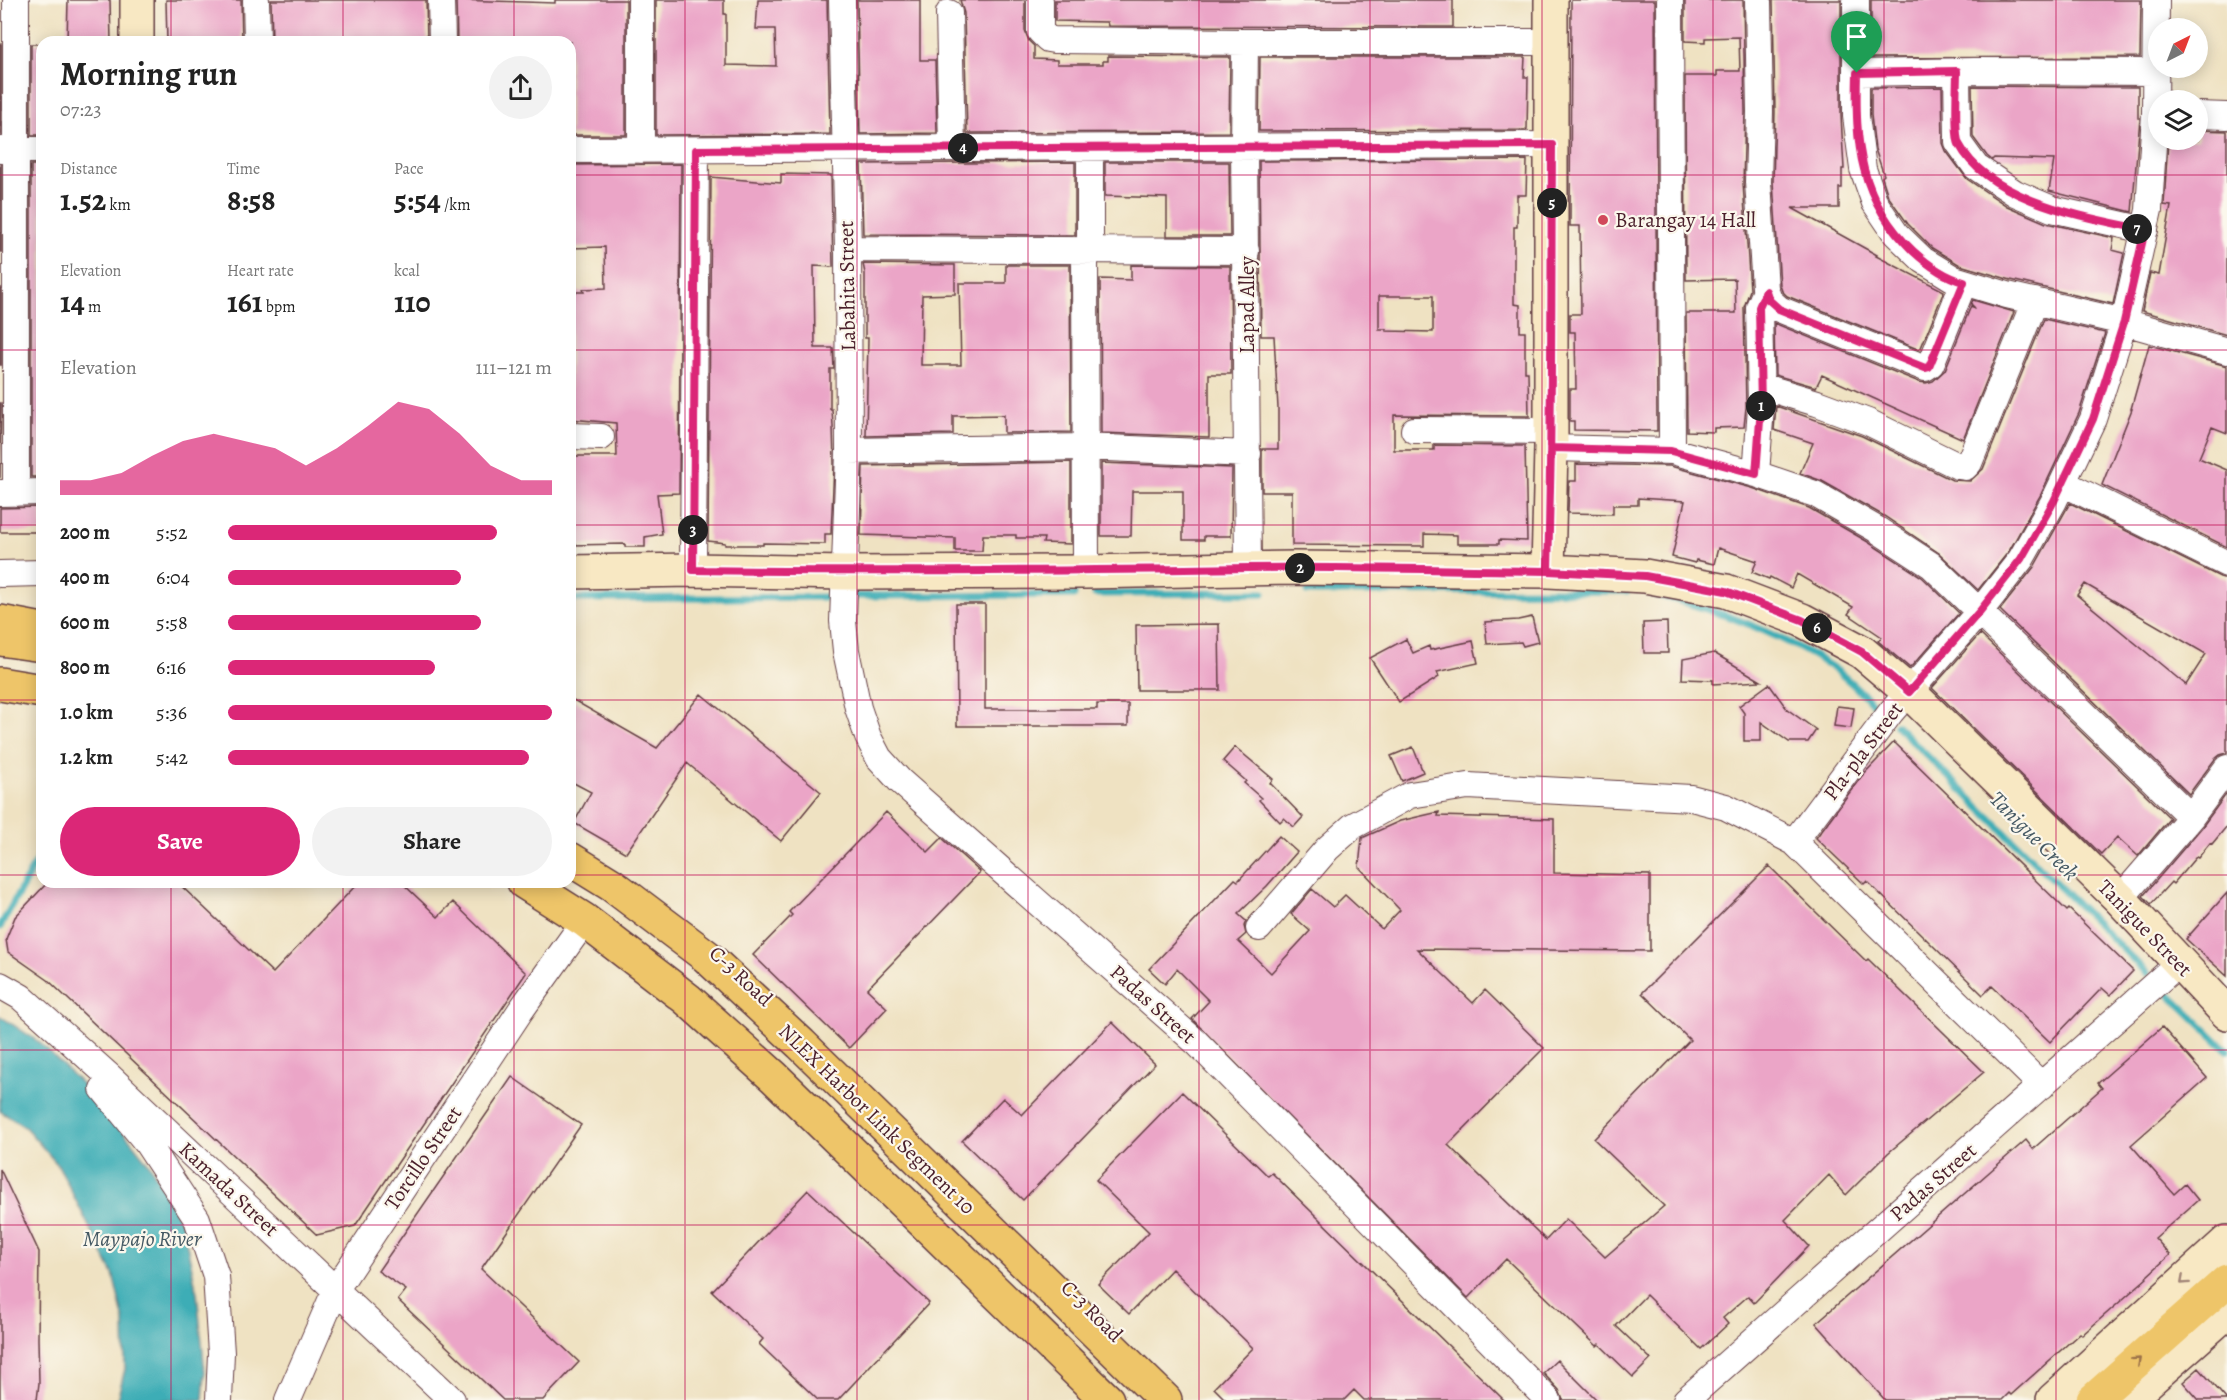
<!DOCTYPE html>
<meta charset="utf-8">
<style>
body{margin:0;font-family:Alegreya,serif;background:#f2f2f2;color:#222;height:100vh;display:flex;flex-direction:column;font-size:22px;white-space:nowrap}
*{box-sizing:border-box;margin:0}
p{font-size:20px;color:#767676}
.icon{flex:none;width:33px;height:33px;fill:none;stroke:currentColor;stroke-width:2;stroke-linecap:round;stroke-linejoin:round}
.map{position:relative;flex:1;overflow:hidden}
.sheet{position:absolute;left:36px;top:36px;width:540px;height:852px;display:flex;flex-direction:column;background:#fff;border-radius:18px;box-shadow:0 3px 15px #0003}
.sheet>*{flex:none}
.needle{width:39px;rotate:42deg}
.tools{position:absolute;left:2148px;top:18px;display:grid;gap:12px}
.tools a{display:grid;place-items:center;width:60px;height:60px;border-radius:50%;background:#fff;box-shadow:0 3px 15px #0003;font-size:30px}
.pin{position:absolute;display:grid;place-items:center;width:51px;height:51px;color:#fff;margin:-62px -26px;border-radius:50% 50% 50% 0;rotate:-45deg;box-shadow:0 0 6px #0007}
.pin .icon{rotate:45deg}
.km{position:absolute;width:30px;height:30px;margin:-15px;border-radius:50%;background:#222;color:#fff;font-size:16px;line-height:30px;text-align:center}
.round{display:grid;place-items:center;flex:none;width:63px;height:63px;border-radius:32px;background:#f2f2f2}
.summary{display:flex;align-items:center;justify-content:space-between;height:102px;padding:0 24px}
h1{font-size:33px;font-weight:700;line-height:45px}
.stats{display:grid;grid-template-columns:repeat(3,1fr);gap:9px;height:102px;padding:6px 24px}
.stats div{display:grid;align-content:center}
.stats b{font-size:30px;font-weight:700}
.stats small{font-size:16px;font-weight:400}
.stats p{font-size:16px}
.chart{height:168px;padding:12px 24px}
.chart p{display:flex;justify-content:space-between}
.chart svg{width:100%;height:108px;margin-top:6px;fill:#db2777;opacity:.7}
.button{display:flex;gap:12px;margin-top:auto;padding:12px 24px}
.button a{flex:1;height:69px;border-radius:36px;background:#db2777;color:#fff;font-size:24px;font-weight:700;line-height:69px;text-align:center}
.button a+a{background:#f2f2f2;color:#222}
ul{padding:0 24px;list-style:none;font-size:20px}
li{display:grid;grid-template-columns:96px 72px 1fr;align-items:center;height:45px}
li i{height:15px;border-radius:8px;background:#db2777}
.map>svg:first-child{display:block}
.water{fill:#3cadb6;stroke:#436670;stroke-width:1.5}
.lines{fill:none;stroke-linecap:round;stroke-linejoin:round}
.stream{stroke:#3cadb6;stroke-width:7}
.building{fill:#eba5c7;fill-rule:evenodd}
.street-casing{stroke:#633c42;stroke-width:28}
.secondary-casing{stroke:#633c42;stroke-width:36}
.primary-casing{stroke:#633c42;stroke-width:36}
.highway-casing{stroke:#633c42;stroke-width:36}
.street{stroke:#fff;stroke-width:26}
.secondary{stroke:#f8e8c3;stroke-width:33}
.primary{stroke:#eec569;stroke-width:33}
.highway{stroke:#eec569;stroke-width:33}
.oneway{stroke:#a18477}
.oneway2{stroke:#9c724a}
.route-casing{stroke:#fff;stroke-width:12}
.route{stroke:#db2777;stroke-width:8}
.grid{fill:none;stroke:#c2185b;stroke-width:1.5;stroke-opacity:0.55}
.poi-dot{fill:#d1495b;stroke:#fbf7ec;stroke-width:2}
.labels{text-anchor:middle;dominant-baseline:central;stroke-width:4.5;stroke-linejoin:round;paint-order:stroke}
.poi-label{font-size:21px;fill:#4a1f2b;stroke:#fbf7ec;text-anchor:start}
.street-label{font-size:21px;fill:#4a1f2b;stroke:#fbf7ec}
.water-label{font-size:22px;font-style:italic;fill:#445863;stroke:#fbf7ec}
</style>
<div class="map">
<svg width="2227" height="1400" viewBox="0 0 2227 1400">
<rect width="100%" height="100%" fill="#fbf7ec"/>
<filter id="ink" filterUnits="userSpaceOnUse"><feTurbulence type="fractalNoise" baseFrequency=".0167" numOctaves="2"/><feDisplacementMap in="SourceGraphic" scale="12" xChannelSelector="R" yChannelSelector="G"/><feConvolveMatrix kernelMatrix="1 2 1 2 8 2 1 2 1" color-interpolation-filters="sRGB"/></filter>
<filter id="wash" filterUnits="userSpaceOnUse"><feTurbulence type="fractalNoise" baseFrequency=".008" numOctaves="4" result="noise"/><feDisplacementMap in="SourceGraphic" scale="24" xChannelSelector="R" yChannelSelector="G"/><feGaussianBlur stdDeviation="1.35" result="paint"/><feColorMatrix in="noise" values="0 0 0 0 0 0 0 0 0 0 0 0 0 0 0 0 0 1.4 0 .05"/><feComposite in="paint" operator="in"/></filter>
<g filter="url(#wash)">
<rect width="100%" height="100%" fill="#efe2c2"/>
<path class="water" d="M0,1016L39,1042L99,1101L150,1165L183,1226L197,1293L205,1373L203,1400H117L125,1369L124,1321L113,1274L58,1165L25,1127L0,1111Z"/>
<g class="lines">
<path class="stream" d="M1307,592L1627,591
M1095,594L1263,593
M1653,594C1715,609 1776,631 1830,666C1849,678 1865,697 1882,712
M849,596L1074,595
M570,599L838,597
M1896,725L2147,973
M0,927L42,851
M2170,995L2227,1050"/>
</g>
<g id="blocks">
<path class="building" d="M68,0H110L111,42H67Z
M166,0H241L242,42H167Z
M271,0H426L427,42H272Z
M456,0L555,3V0H626V135H570V42H457Z
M656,0H724V14H726V65L776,66L775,29H756L758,0H827L830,134L656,135Z
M857,0H920V60H935L937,133L860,134Z
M960,0H1025V31L1029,41L1034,46V59L1057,60V64H1103V61H1108V56L1230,57L1229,132L967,133L964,13Z
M1055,0H1453V27L1108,26L1107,22L1055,21Z
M1571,0H1655L1657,431L1574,430V421H1570V389H1576L1575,332H1570V314H1581L1580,226H1570Z
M1685,0H1743L1745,112L1743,183L1750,290L1744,307L1746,407L1744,427L1714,428V432L1687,431L1686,313H1736L1735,279L1686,280L1685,76H1717V71H1740L1739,37L1705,38V42L1685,41Z
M1773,0H1841V116L1844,169H1842V188H1839V208H1792L1877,255L1876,256L1944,291L1920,350L1787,296L1782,291L1780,285L1773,182L1775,112Z
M1871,0H2141L2140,57L1871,58Z
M0,44H1V135H0Z
M31,44H42V135H31Z
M1260,57H1525L1524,77H1528L1527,130L1259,131Z
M1972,86L2138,87V118H2140L2132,212L2049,191L2054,160L1994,158L1992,160L1987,156L1973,137Z
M1942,87L1943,143L1946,151L1967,179L2007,206L2046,223L2114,238L2112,250L2124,253L2113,304L2011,280L1960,265L1932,248L1908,224L1888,196L1882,177L1884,175L1875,149L1871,115V88Z
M2198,130L2227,131V335L2142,311L2150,273L2159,275L2171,206L2164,205L2168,140H2198Z
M1527,160L1526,195H1517V227H1514V304L1520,305V332H1525V372H1528L1529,416L1394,415V450H1434V445L1525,446L1527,541L1499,540V544H1457V535L1424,534V546L1292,545V492H1262V449H1278V408L1274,336H1261L1259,161ZM1379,296H1433V332L1386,331V329H1379Z
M1075,162V235L863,234L861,164Z
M1105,162H1229L1230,236H1167V198L1105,196Z
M681,164L679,493L657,494L662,534L645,537V547H625V544L570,545V456H617L616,423L570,419V292H584L583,289L606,288L605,247L570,248V165Z
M0,165H1V252H0Z
M31,165H42V477H31Z
M781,174L831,175L833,267L814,266L815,348H833L834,369H830V409H832L833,426L834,464L831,534H825V544L763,543V545H725V543L708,541L711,177L781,183Z
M863,264L955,265V294L922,295L921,365H961L959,283H1006V265H1070L1071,432L1004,433V415L953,416V434L866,436L868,338H865V273Z
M1131,265L1230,266L1231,374H1209V437L1101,433L1100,279L1131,280Z
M0,288H1V365H0Z
M1973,300L2014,312L1963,439L1822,375L1816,387L1775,375L1774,323L1919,382L1926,383L1933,381L1945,370L1971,306L1975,308L1971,304Z
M2044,319L2105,333L2079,413L2041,494L2009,551L1978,590L1939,553L1884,516L1822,481L1800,473L1813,443L1774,430L1776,406L1862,436L1952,480L1970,481L1983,469Z
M2149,345L2227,366V433L2212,427L2199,458L2227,470V547L2102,485L2132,409H2131Z
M0,403H1L0,478Z
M1071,462V544L1043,543L1044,538H1016V535H983L982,551H955V538L861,535L863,466Z
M1101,463L1232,468L1231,536H1204V540H1183V491H1132L1131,536H1101Z
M1576,464L1670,466L1752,488L1809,508L1868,542L1922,577L1959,613L1910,668L1878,641L1882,637L1848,614L1853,607L1797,574L1791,588L1770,577L1769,579L1752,572L1757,561L1718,548L1714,564L1696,560L1695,563L1672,557L1685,501L1638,498V505H1613V514L1568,513L1569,481H1576Z
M2070,503L2220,577L2227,579V753L2220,755L2215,759L2189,794L2000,610L2034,567ZM2085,584L2206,654L2186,685L2077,595Z
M42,507V532H0V508Z
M956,604H985V709H1097V704H1128V726H957Z
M1532,617L1538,642L1523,646L1521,642L1487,644L1485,622L1518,620Z
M1667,622L1668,653H1644L1643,623Z
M1219,624L1220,690H1137L1136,625Z
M1980,634L2170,818L2138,856L2117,837L2101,854L1932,688Z
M1406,639L1413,653L1429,646L1430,650L1473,641L1478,663L1437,672L1439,677L1399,702L1370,658Z
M1714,653L1761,681L1713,684V680L1682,679L1683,659Z
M1769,684L1787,709L1816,730L1808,742H1789L1761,722V741H1744V713L1739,706Z
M701,694L821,792L781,841L687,763L626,853L574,823L591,792L570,781V698L657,748Z
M1837,706L1854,708L1851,728L1834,726Z
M1894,742L2067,911L2069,909L2133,971L2110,995L2102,988L2050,1042L1992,986L1983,995L1867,881L1864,884L1816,838L1861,777Z
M1235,747L1273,779L1270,783L1303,817L1294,827L1284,818L1280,822L1259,800L1261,798L1244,783L1246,781L1223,761Z
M1413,747L1423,772L1402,781L1391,756Z
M2227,793V826L2212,844L2210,843L2198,858L2196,857L2173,884L2171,882L2151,904L2143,896L2202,827Z
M886,812L928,852L942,838L980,872L867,989L887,1008L849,1048L753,955L792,915L789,912Z
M1439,812L1438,816L1554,819V873L1650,875V951L1417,949L1473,1003L1485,990L1544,1048L1448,1145L1546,1240L1566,1219L1605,1257L1664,1206L1594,1139L1690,1040L1642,993L1769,866L1866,961L1868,959L1984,1072L1888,1153L1846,1195L1829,1175L1785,1220L1809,1246L1754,1303L1748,1296L1723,1318L1728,1324L1701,1349L1646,1295L1616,1326L1651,1359L1633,1377L1599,1344L1597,1346L1506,1259L1468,1298L1192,1019L1209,1001L1177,969L1165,984L1149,969L1235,879L1238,881L1279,836L1297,852L1267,886L1238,914L1246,921L1244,926L1246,934L1238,941L1271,973L1310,931L1291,914L1312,889L1333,907L1345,895L1382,929L1400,910L1359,867L1362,838L1400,821Z
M48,882H177L273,973L359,882H401L438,917L453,902L526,973L355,1226L317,1235L48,980L8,952L6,939L15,917Z
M2227,893V976L2186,939Z
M1112,1022L1155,1064L1023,1200L962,1141L1003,1098L1022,1115Z
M2162,1027L2207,1078L2131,1145L2174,1194L2185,1184L2198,1200L2155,1238L2170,1255L2146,1277L2147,1278L2082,1335L2080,1333L2011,1395L2009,1393L2002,1400H1885L1816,1323L2026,1140L2033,1149L2102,1088L2098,1083Z
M512,1077L581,1125L481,1269L579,1362L543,1400H503L398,1300L406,1290L378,1271Z
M1182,1092L1268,1176L1272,1173L1504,1400H1364L1354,1390L1344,1400H1226L1214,1388L1253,1348L1172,1269L1129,1314L1098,1284L1149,1232L1096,1180Z
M0,1169L39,1252L38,1339L39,1383L37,1400H0Z
M808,1190L929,1303L838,1400H818L759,1344L763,1339L712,1291Z
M1557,1360L1597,1400H1563L1559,1390L1543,1373Z
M2199,1368L2227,1400H2199L2183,1382Z"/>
</g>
</g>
<g filter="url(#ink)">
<use href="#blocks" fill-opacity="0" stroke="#633c42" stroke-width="1.5"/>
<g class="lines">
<defs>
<path id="street" d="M256,0L257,42
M441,0L442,42
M641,0V150
M842,0L848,249L849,451L843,621L846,651L858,708L868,737L879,758L900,781L1197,1043L1548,1400
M1040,0V31L1048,39L1054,40L1245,42H1551
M1670,0L1672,451
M1758,0L1760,112L1758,182L1765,288L1769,300L1779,309L1925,368L1931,364L1964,282
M1856,0V116L1863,169L1875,203L1896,234L1923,260L1954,279L2007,295L2124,322L2227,351
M949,13L952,148
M1245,42L1244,148L1248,568
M1957,71L1958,142L1976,167L2015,193L2052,209L2145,230
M1857,73L1975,71L2156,72
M2198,115L2227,116
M1090,148V250
M0,150H42
M570,150L1552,145
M848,249L1246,251
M1085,250L1086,572
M1761,386L1817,403L1868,422L1958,466L1965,467L1969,463L2035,301
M1414,430L1551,431
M570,436L601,437
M1551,448L1672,451L1756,474L1815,494L1876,529L1931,565L2191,817
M849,451L1084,447L1248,454
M1756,474L1761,407L1759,307L1766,291
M2063,483L2227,564
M0,493L42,492
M16,493V0
M693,570L696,150
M0,574L42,573
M1794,842L1891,712L1980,611L2021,559L2054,501L2093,419L2124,322L2149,210L2155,113L2156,0
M2120,899L2191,817L2227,768
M1259,928L1327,849L1353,826L1410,795L1468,786L1691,798L1726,807L1794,842L2042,1086
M0,985L21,997L110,1077L452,1400
M103,1089L147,1143L197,1219L216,1276L221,1353L219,1400
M288,1400L336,1289L521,1010L579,929
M1686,1400L2179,963"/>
<path id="secondary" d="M137,0V42
M1548,571L1551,448V0
M570,572L693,570L845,573L1086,572L1295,568L1548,571L1645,576L1726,591L1802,620L1862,652L1909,692L2120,899L2227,1013
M2053,1400L2227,1242
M2127,1400L2227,1312"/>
<path id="primary" d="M0,622L42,630"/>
<path id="highway" d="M0,639L42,645
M0,684L42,691
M570,859L612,885L706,956L801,1044L1165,1400
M524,882L584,920L687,999L774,1077L1107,1400
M2093,1400L2227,1281"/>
</defs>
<use href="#street" class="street-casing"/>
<use href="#secondary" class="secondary-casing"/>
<use href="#primary" class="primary-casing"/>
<use href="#highway" class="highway-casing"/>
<use href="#street" class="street"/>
<use href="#secondary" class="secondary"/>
<use href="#primary" class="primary"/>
<use href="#highway" class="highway"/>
</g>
<defs><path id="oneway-chevron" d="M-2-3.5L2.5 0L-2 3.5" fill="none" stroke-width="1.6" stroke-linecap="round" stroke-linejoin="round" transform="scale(1.5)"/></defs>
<use class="oneway" href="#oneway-chevron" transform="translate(2184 1281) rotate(138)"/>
<use class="oneway2" href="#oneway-chevron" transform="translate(2137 1361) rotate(-42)"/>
</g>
<g class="lines" filter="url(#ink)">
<defs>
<path id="route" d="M1857,73C1855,144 1859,199 1913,251C1927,264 1945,277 1964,282L1929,367L1925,368L1779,309L1769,300L1766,291L1759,307L1761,407L1756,474L1671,451L1551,448L1548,571C1448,570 1348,567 1248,568C1063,571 878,573 693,570L696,150L1552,145C1551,287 1552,429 1548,571L1645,576L1726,591L1802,620L1862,652L1909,692L1980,611L2021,559L2054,501L2093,419L2124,322L2145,230C2087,217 1990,202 1959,144C1954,134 1957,85 1957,71L1857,73"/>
</defs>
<use href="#route" class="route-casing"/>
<use href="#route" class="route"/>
</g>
<path class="grid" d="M171,0V42M343,0V42M514,0V42M685,0V1400M857,0V1400M1028,0V1400M1199,0V1400M1370,0V1400M1542,0V1400M1713,0V1400M1884,0V1400M2056,0V1400M0,175H42M570,175H2227M0,350H42M570,350H2227M0,525H42M570,525H2227M0,700H42M570,700H2227M0,875H42M570,875H2227M171,882V1400M343,882V1400M514,882V1400M0,1050H2227M0,1225H2227"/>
<circle class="poi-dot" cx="1603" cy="220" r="6"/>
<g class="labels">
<g class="poi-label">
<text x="1615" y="220">Barangay 14 Hall</text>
</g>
<g class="street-label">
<text transform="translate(847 286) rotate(-91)">Labahita Street</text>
<text transform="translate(1247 305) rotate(-90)">Lapad Alley</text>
<text transform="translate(1863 751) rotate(-53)">Pla-pla Street</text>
<text transform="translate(2145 928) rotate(46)">Tanigue Street</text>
<text transform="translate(741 976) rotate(43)">C-3 Road</text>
<text transform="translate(1153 1004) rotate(42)">Padas Street</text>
<text transform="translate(877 1119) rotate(44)">NLEX Harbor Link Segment 10</text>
<text transform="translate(423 1158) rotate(-56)">Torcillo Street</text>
<text transform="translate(1933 1182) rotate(-41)">Padas Street</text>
<text transform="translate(229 1189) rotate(43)">Kamada Street</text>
<text transform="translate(1092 1311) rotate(45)">C-3 Road</text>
</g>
<g class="water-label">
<text transform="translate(2034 836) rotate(45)">Tanigue Creek</text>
<text x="142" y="1239">Maypajo River</text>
</g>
</g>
</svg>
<div class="tools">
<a><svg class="needle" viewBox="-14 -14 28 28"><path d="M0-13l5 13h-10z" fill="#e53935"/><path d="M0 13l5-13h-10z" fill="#767676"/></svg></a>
<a><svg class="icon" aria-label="layers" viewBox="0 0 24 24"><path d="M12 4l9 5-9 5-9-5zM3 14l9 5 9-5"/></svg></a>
</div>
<div class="pin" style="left:1857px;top:73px;background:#1e9e55"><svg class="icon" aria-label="arrive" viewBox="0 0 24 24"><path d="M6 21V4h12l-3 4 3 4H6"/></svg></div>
<b class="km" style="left:1761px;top:406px">1</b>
<b class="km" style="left:1300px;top:568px">2</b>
<b class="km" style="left:693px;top:530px">3</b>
<b class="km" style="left:963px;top:148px">4</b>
<b class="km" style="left:1552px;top:203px">5</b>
<b class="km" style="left:1817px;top:628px">6</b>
<b class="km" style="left:2137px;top:229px">7</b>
<section class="sheet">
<div class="summary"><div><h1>Morning run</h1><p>07:23</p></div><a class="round"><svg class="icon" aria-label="share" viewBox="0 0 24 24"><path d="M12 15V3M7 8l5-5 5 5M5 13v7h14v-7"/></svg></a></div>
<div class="stats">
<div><p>Distance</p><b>1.52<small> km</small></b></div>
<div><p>Time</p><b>8:58</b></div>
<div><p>Pace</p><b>5:54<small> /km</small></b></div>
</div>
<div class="stats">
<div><p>Elevation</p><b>14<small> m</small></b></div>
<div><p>Heart rate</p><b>161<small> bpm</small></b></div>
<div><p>kcal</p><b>110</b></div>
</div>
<div class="chart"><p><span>Elevation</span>111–121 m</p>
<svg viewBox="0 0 160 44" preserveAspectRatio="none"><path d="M0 44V38L10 38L20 35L30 28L40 22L50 19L60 22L70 25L80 32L90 25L100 16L110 6L120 9L130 19L140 32L150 38L160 38V44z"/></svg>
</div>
<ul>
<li><b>200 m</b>5:52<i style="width:83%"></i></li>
<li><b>400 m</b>6:04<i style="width:72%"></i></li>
<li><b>600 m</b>5:58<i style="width:78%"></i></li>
<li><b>800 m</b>6:16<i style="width:64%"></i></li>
<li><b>1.0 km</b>5:36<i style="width:100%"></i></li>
<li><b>1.2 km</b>5:42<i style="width:93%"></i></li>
</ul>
<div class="button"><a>Save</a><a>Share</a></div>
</section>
</div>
